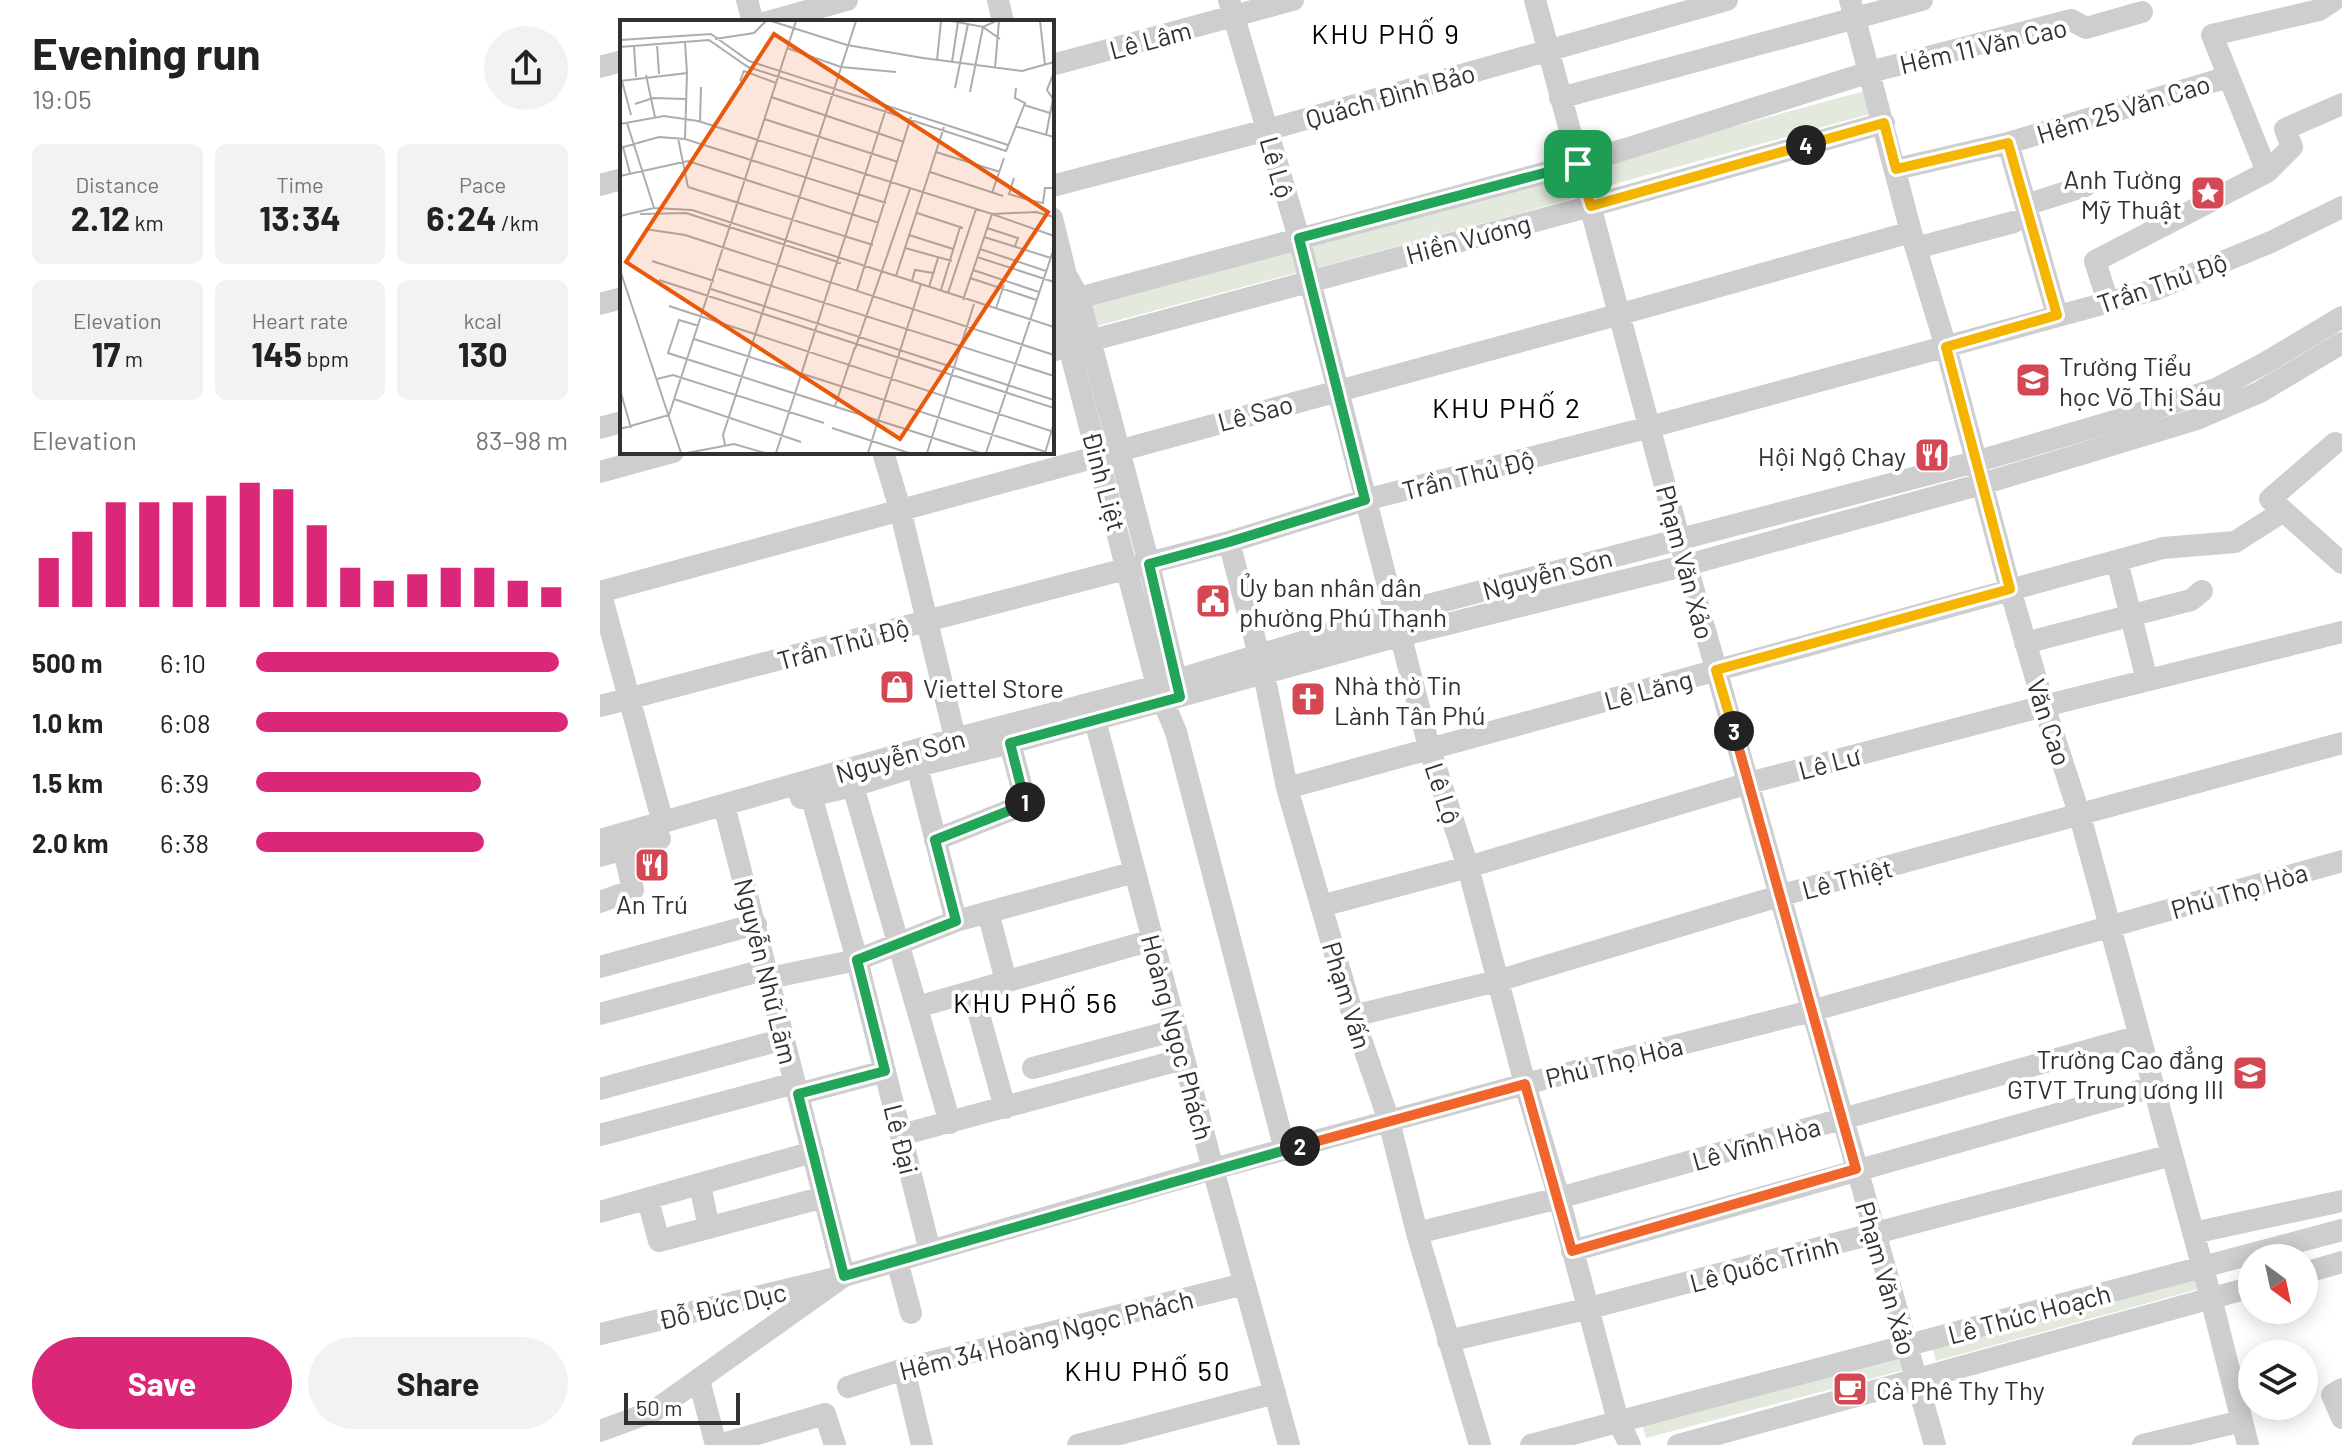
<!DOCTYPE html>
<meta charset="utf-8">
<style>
body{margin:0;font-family:Barlow,sans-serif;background:#f2f2f2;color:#222;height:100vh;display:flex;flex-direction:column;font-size:30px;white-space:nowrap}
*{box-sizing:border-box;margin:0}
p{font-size:26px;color:#767676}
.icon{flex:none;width:44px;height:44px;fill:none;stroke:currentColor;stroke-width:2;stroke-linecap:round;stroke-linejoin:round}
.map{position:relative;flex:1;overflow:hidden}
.side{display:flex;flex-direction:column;background:#fff;width:600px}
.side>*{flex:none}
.needle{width:52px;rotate:147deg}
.fabs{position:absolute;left:1638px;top:1244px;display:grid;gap:16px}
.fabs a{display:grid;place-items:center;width:80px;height:80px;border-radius:50%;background:#fff;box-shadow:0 4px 20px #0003;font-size:40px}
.scale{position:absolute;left:24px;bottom:20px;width:116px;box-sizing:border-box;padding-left:8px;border:4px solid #313131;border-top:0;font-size:22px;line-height:28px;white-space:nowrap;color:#313131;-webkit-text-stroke:6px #fff;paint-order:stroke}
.pin{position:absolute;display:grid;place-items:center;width:68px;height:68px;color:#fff;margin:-34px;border-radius:16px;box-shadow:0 4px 12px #0006}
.km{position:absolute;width:40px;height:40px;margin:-20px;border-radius:50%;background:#222;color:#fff;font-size:22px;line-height:40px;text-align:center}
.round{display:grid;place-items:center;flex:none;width:84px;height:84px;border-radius:42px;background:#f2f2f2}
.head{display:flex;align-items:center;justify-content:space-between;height:136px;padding:0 32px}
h1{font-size:44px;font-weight:700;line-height:60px}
.figures{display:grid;grid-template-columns:repeat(3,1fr);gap:12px;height:136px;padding:8px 32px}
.figures div{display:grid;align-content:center;border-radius:12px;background:#f2f2f2;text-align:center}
.figures b{font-size:34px;font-weight:700}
.figures small{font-size:22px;font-weight:400}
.figures p{font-size:22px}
.chart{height:224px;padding:16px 32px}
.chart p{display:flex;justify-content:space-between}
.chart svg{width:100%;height:144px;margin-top:8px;stroke:#db2777;stroke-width:6}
.cta{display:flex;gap:16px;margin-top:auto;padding:16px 32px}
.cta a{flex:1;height:92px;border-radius:48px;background:#db2777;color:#fff;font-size:32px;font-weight:700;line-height:92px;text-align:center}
.cta a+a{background:#f2f2f2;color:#222}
ul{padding:0 32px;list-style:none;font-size:26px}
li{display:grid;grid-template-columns:128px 96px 1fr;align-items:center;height:60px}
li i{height:20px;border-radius:10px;background:#db2777}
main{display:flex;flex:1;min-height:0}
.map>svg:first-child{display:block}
.green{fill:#e4e9de}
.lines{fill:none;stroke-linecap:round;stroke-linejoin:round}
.minor{stroke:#cecece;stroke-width:22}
.split-1-casing{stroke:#fff;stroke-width:16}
.split-2-casing{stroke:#fff;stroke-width:16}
.split-3-casing{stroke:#fff;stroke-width:16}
.split-4-casing{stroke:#fff;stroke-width:16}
.split-5-casing{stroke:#fff;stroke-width:16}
.split-1{stroke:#22a559;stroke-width:10}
.split-2{stroke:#22a559;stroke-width:10}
.split-3{stroke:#f0652b;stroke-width:10}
.split-4{stroke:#f5b400;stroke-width:10}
.split-5{stroke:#f5b400;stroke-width:10}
.labels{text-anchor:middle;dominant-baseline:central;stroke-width:8;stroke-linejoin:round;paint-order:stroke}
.street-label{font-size:26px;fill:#313131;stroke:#fff}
.poi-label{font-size:26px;fill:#313131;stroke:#fff;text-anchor:start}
.neighbourhood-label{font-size:28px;letter-spacing:2px;fill:#000;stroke:#fff}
.inset-road{fill:none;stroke:#adadad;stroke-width:2}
.view{fill:#e8590c;fill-opacity:0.15;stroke:#e8590c;stroke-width:4}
.inset-edge{fill:none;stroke:#313131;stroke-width:4}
</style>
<main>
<section class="side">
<div class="head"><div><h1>Evening run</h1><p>19:05</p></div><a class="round"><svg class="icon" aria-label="share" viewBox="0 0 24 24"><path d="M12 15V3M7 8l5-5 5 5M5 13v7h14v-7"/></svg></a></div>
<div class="figures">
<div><p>Distance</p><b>2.12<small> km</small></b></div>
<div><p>Time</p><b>13:34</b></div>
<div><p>Pace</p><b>6:24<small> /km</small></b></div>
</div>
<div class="figures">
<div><p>Elevation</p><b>17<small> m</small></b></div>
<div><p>Heart rate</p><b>145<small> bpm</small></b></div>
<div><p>kcal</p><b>130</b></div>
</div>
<div class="chart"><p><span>Elevation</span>83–98 m</p>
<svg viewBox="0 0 160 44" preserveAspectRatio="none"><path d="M5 44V29M15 44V21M25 44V12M35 44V12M45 44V12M55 44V10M65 44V6M75 44V8M85 44V19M95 44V32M105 44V36M115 44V34M125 44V32M135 44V32M145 44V36M155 44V38"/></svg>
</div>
<ul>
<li><b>500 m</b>6:10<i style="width:97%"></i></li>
<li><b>1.0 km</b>6:08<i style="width:100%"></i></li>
<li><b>1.5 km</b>6:39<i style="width:72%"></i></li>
<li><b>2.0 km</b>6:38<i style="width:73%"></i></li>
</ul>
<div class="cta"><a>Save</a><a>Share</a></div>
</section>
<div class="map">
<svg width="1742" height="1445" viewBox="0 0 1742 1445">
<rect width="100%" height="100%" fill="#fff"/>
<path class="green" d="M1264,91L1270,114L996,189L990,166Z
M965,175L972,199L717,268L710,244Z
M692,248L699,272L489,328L483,305Z
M1595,1277L1599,1289L1336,1361L1332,1346Z
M1299,1356L1304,1370L1046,1438L1042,1425Z"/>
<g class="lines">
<path class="minor" d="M147,0L153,22
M398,0L403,22
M629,0L699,238L829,747L868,867L925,1084L959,1198L1018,1421L1030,1445
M935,0L1079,538L1335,1445
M1250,0L1311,232L1346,347L1410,589L1444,706L1480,816L1611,1298L1648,1445
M167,22L247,0
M452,65L693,0
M0,67L22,61
M960,98L1322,0
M1408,143L1457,315
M1296,169L1408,143L1628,77
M1667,172L1612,35L1719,10L1734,0
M0,185L22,179
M452,186L667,130L1127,0
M1426,205L1485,186
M452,218L466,275L479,298L549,564L579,692
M1316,248L1414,222
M466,275L458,304L557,686L576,732L685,1150
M1508,302L1495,261L1667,172L1692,147L1685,129L1742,104
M0,304L22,298
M452,305L978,164L1270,72L1471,20L1486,28L1542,12
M452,351L991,206L1284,123
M0,428L22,422
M1735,443L1670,499L1742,563
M283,452L300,509L358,750
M0,472L73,452
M629,542L664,674L687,788L753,1016L789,1121L817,1233L880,1445
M1517,561L1547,680
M0,591L63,823
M0,592L1021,314L1311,232
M1425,643L1591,600L1602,591
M0,706L629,542L765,500L1050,427L1554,290L1671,242L1742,207
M495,720L613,1169L689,1445
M317,766L356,921
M253,786L350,1123
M687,788L1563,548L1635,542L1682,512
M211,795L257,960L330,1251
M201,798L253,786L317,766L410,743L799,636L1087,565L1382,484L1597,419L1660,392L1742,343
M0,840L354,739L557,686L794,614L1375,462L1535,415L1616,389L1665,363L1742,317
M335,840L426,804L410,743
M0,856L60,839
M0,902L33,890L24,850
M721,906L868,867L1149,783L1444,706L1742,632
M388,912L406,981
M0,967L156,924
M169,978L257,960L356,921L535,872
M373,993L405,1108
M317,1007L552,940
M0,1014L167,969
M753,1016L897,981L1179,896L1742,743
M433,1068L576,1030
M0,1089L184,1039
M198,1094L285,1071
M0,1135L195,1083
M301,1135L583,1059
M100,1185L109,1228
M48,1200L59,1241L224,1197
M0,1212L213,1152
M817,1233L959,1198L1539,1036
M1593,1233L1742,1201
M972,1251L1553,1087
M297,1261L311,1313
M1704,1273L1742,1262
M0,1334L244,1276L124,805
M848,1341L986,1309L1572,1155
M304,1369L322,1445
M99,1380L116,1445
M248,1387L304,1369L644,1284
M1742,1389L1732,1395L1742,1418
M0,1431L54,1411L244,1276L613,1169L925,1084L1211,1011L1742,861
M119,1445L225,1414L235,1445
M478,1445L675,1393
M931,1445L1742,1230
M1078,1445L1652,1287
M1543,1445L1642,1421"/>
</g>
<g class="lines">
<defs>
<path id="split-1" d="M425,802L410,743L580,697L549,564L629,542L765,500L699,238L978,164"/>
<path id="split-2" d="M425,802L426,804L335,840L356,921L257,960L285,1071L198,1094L244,1276L700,1146"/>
<path id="split-3" d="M700,1146L925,1084L972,1251L1256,1169L1134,731"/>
<path id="split-4" d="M1134,731L1116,670L1410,589L1346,347L1457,315L1408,143L1296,169L1284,123L1206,145"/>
<path id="split-5" d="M978,164L991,206L1206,145"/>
</defs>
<use href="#split-1" class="split-1-casing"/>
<use href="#split-2" class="split-2-casing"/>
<use href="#split-3" class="split-3-casing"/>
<use href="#split-4" class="split-4-casing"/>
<use href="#split-5" class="split-5-casing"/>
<use href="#split-1" class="split-1"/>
<use href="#split-2" class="split-2"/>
<use href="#split-3" class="split-3"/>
<use href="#split-4" class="split-4"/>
<use href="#split-5" class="split-5"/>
</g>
<defs>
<symbol id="sight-square" viewBox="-11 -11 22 22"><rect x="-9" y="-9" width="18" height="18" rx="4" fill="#d44853" stroke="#fff"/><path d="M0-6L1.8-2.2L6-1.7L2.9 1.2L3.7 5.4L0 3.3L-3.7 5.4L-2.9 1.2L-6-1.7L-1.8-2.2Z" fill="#fff"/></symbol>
<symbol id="school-square" viewBox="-11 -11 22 22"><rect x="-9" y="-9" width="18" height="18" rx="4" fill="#d44853" stroke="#fff"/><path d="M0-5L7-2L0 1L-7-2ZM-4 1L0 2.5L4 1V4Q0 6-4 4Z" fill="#fff"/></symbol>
<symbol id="restaurant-square" viewBox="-11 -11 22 22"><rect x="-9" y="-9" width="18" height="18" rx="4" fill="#d44853" stroke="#fff"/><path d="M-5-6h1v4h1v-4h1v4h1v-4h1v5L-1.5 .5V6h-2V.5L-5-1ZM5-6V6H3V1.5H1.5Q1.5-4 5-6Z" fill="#fff"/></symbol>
<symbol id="civic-square" viewBox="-11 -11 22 22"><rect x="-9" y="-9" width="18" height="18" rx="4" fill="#d44853" stroke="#fff"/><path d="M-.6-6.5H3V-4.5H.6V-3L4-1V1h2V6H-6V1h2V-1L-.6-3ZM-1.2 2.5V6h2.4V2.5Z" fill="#fff"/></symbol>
<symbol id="shop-square" viewBox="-11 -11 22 22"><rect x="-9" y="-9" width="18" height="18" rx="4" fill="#d44853" stroke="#fff"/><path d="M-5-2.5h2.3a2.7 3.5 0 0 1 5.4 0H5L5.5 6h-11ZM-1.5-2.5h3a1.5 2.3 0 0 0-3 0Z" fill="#fff"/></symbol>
<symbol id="church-square" viewBox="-11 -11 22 22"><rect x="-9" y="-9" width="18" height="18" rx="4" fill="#d44853" stroke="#fff"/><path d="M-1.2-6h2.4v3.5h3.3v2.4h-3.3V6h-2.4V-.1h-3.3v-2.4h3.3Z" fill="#fff"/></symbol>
<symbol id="university-square" viewBox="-11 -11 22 22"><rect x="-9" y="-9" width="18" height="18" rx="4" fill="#d44853" stroke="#fff"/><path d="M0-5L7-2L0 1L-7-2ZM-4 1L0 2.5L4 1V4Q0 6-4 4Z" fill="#fff"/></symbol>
<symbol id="cafe-square" viewBox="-11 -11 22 22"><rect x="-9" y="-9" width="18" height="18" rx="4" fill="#d44853" stroke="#fff"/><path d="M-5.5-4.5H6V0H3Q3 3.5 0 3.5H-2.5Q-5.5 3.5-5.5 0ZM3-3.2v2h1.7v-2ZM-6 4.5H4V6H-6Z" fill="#fff"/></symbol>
</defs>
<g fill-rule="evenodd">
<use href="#sight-square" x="1588" y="173" width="40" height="40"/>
<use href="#school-square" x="1413" y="360" width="40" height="40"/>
<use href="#restaurant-square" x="1312" y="435" width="40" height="40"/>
<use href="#civic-square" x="593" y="581" width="40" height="40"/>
<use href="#shop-square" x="277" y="667" width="40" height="40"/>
<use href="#church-square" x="688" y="679" width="40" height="40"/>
<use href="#restaurant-square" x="32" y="845" width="40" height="40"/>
<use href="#university-square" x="1630" y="1053" width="40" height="40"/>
<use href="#cafe-square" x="1230" y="1369" width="40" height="40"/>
</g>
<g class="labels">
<g class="street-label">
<text transform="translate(550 39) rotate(-15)">Lê Lâm</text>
<text transform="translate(1383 45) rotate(-13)">Hẻm 11 Văn Cao</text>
<text transform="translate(790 95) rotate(-16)">Quách Đình Bảo</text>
<text transform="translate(1523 108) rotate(-17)">Hẻm 25 Văn Cao</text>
<text transform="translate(678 167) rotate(74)">Lê Lộ</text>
<text transform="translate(868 238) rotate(-15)">Hiền Vương</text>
<text transform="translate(1562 282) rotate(-19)">Trần Thủ Độ</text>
<text transform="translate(655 412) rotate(-15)">Lê Sao</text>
<text transform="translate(868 474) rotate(-14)">Trần Thủ Độ</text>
<text transform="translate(505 481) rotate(75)">Đinh Liệt</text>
<text transform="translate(1086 562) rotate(75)">Phạm Văn Xảo</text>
<text transform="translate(947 573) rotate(-15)">Nguyễn Sơn</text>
<text transform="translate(243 643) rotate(-15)">Trần Thủ Độ</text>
<text transform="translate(1048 689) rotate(-15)">Lê Lăng</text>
<text transform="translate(1450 722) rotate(72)">Văn Cao</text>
<text transform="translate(300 755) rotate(-16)">Nguyễn Sơn</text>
<text transform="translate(1229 762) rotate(-15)">Lê Lư</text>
<text transform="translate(844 793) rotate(72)">Lê Lộ</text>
<text transform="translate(1247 878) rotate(-15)">Lê Thiệt</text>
<text transform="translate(1639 890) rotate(-16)">Phú Thọ Hòa</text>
<text transform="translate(167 971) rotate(76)">Nguyễn Nhữ Lãm</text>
<text transform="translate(748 995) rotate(73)">Phạm Vấn</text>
<text transform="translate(578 1037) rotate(75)">Hoàng Ngọc Phách</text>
<text transform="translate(1014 1061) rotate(-14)">Phú Thọ Hòa</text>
<text transform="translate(302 1139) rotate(76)">Lê Đại</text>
<text transform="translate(1156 1143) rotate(-16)">Lê Vĩnh Hòa</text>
<text transform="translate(1164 1263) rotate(-15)">Lê Quốc Trinh</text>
<text transform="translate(1287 1278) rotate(74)">Phạm Văn Xảo</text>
<text transform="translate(122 1305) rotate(-13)">Đỗ Đức Dục</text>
<text transform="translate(1429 1313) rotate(-15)">Lê Thúc Hoạch</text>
<text transform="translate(446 1334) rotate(-14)">Hẻm 34 Hoàng Ngọc Phách</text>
</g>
<g class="poi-label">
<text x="1582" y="178" text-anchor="end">Anh Tường<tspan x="1582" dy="30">Mỹ Thuật</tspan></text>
<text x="1459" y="365">Trường Tiểu<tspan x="1459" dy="30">học Võ Thị Sáu</tspan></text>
<text x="1306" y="455" text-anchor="end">Hội Ngộ Chay</text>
<text x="639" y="586">Ủy ban nhân dân<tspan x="639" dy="30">phường Phú Thạnh</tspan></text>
<text x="734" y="684">Nhà thờ Tin<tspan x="734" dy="30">Lành Tân Phú</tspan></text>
<text x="323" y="687">Viettel Store</text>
<text x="52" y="903" text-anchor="middle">An Trú</text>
<text x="1624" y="1058" text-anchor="end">Trường Cao đẳng<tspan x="1624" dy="30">GTVT Trung ương III</tspan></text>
<text x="1276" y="1389">Cà Phê Thy Thy</text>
</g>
<g class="neighbourhood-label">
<text x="786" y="33">KHU PHỐ 9</text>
<text x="907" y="407">KHU PHỐ 2</text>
<text x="436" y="1002">KHU PHỐ 56</text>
<text x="548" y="1370">KHU PHỐ 50</text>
</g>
</g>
<g transform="translate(20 20)">
<rect width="434" height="434" fill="#fff"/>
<path class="inset-road" d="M151,1L227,25L303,38L402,51L434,42M332,1L363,7L376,1M420,1L425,45M95,19L134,13L146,1M0,20L91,14L129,41L388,125M37,24L39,54M14,26L16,57M0,27L89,20L128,47L386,131L405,83L395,78L396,68M167,28L221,47L276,52M317,40L321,1M332,42L338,2M375,48L379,1M26,55L35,97M0,61L67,53L65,22M2,61L11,95M120,61L124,51L156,63M335,68L348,4M350,72L363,7L380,19M151,77L284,122M15,84L33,78L66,79M404,85L430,93M144,99L278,142M80,102L81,67M7,103L34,188M0,104L44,96L78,101L372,194L416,192L434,197M395,106L434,117M426,115L433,79L427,70L434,52M58,118L68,167M65,119L67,53M3,127L10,153M0,128L39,117L65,119L266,183M316,132L380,152M310,152L383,176M0,156L68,141L259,203M394,158L389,174L409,180L423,183L425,168H433M68,167L253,225M372,173L384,138M297,193L343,208M20,194L66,193L221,243M0,196L34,188L72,190L434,307M367,208L398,218L395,226M25,209L65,215L434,335M289,215L333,229M364,217L431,238M285,228L332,241M360,229L426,251M357,237L434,262M32,241L94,261M98,249L434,356M0,250L61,433M353,250L419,272M276,256L324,107M350,258L417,280M39,260L434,388M292,261L295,250L313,253M309,267L318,238M91,269L434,380M237,270L291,97M321,270L340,207M328,273L356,189M343,280L372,194L434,216M49,286L434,412M376,288L384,265M79,306L59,300L48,333L360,433M74,319L429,433M235,329L290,169M37,359L53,355L204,403M0,370L11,408M54,379L181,422M215,386L235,327M212,408L289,433M0,409L49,395L176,1M105,425L103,415L236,1M67,433L114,424L145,433M156,433L266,89M248,433L301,264M307,433L354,284M366,433L434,228M425,433L434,403"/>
<path class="view" d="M154,14L428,192L280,419L6,242Z"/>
<rect width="434" height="434" class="inset-edge"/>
</g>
</svg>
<div class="fabs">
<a><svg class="needle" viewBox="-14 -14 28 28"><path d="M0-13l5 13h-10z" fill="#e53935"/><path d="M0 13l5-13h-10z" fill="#767676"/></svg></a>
<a><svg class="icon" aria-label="layers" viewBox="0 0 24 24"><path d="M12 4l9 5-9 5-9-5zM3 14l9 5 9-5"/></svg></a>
</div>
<div class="scale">50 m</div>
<div class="pin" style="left:978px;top:164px;background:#1e9e55"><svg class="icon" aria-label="arrive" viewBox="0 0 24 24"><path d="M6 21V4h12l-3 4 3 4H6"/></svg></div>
<b class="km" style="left:425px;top:802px">1</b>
<b class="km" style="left:700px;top:1146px">2</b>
<b class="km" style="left:1134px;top:731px">3</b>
<b class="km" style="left:1206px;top:145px">4</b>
</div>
</main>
